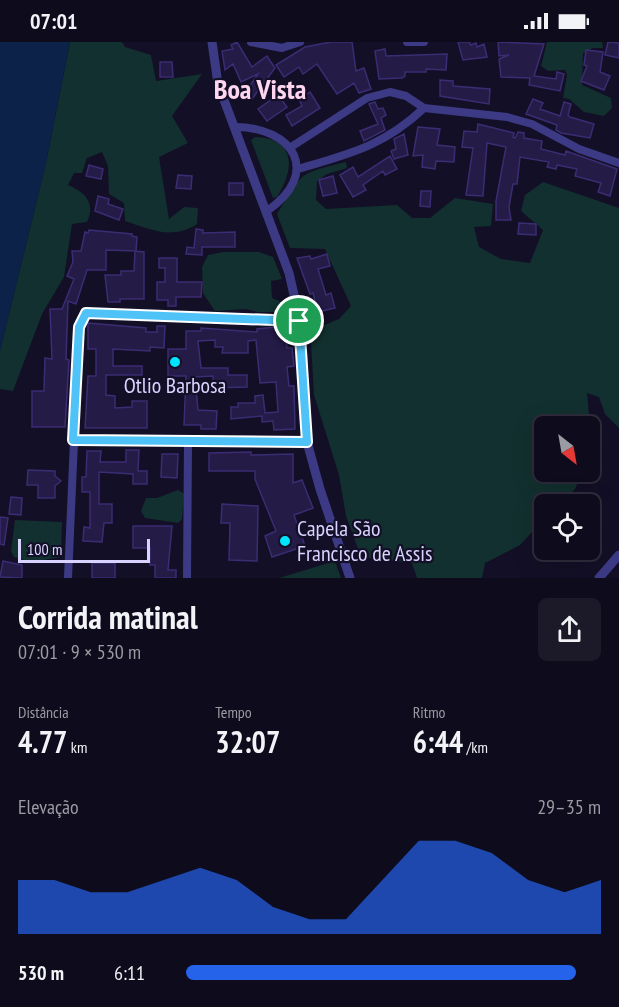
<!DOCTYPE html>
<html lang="pt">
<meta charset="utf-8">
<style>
body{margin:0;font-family:"PT Sans Narrow",sans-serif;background:#1c1929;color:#f1f3f6;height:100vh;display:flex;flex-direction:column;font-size:22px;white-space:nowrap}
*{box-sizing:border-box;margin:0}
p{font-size:20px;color:#9b9ba3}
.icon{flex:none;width:33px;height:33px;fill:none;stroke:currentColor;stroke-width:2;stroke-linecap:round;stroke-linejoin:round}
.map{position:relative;height:536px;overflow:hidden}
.details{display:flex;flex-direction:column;background:#0e0b1c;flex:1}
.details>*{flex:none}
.needle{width:39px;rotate:149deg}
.tools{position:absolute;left:534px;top:374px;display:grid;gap:12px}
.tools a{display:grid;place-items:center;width:66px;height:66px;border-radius:9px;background:#0e0b1c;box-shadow:0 6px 24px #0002,0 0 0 2px #2e2b3b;font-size:30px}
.scale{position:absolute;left:18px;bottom:15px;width:132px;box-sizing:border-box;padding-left:6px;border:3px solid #d9d4ff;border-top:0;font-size:16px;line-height:21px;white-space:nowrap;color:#d9d4ff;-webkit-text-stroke:4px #130f26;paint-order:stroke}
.pin{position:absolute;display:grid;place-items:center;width:51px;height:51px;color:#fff;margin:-26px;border:3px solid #fff;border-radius:50%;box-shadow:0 2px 6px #0007}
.round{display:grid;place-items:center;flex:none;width:63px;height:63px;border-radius:9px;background:#1c1929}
.summary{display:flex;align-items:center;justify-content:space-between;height:102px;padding:0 18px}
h1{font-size:33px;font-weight:700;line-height:45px}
.figures{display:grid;grid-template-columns:repeat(3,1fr);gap:9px;height:102px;padding:6px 18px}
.figures div{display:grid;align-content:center}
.figures b{font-size:30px;font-weight:700}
.figures small{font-size:16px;font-weight:400}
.figures p{font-size:16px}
.chart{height:168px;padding:12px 18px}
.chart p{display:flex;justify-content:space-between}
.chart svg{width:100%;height:108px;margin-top:6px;fill:#2563eb;opacity:.7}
ul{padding:0 18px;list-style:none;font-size:20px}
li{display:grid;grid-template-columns:96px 72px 1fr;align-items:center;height:45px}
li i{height:15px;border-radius:8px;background:#2563eb}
.status{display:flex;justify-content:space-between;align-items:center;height:42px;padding:0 30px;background:#0e0b1c;direction:ltr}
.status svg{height:16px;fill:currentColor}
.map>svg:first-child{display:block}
.green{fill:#12302f}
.water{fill:#0c2248}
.building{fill:#241b47;stroke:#3b2d73;stroke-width:1.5}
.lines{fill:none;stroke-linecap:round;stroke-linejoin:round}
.minor{stroke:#3d3a85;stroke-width:8}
.tertiary{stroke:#3d3a85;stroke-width:9}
.route-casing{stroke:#fff;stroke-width:12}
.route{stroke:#4fc3f7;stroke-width:8}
.poi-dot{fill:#00e5ff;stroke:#130f26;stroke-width:2}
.labels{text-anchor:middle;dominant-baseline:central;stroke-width:4.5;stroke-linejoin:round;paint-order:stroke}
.poi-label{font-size:22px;fill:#d9d4ff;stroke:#130f26}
.district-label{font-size:28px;font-weight:bold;fill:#ffd6f0;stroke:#130f26}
</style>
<div class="status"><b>07:01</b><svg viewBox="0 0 49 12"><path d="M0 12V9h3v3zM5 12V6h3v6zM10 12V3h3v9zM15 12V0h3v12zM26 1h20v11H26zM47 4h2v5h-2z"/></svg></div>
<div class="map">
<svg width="619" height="536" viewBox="0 0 619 536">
<rect width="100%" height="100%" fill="#130f26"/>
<path class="green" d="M70,0H122L125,5L151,13L156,39L202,32L172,74L188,101L159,115L169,177L184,165L198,166L197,182C172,198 152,188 125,179L124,161L109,152L108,124L102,110L87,116L82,131H74L68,143C85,150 96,161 87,180L72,182L64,235L42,272L13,349L0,347V309L46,121Z
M547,0H602L603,6H593L583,11L582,43L611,56L612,66L604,74L584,70L569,57L563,56L567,33L565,28L548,29L541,24Z
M255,95C296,96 295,127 277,155L273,156L251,98Z
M346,120L347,126L327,132L317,139L316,158L326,167L397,163L412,176H430L455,156L493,162L491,184L474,185L479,205L501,217L530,221L543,188L521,169L525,153L543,140L619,166V386L605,372L599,355L587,351L590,383V388V384H544V429H583L575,447L560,462H544V477L520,503L485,521L482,536H417L412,521L361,515L346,474L339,433L314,353L311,301L320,285L339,277L351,264L325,207L290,206L277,172C303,130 297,132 346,120Z
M223,210H259L273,215L282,237L271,239L272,256L287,262L290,270H258L246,267L215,269L203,251L202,225L208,213Z
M178,448L184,452L182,477L178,481L145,476L141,469L146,456H157Z
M15,478L62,480L61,515L31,520L14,515L11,509Z
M335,519L341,536H279Z"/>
<path class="water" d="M0,0H70L46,121L0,309Z"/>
<path class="building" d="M237,0L252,25L267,14L275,26L252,57L244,52L258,32L241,40L233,22L225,28L222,9L233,7L231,3Z
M331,0H352L356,29L364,26L371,47L359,51L354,41L337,52L317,22L303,32L299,25L284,35L276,23L305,5Z
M458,0H469L471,3L476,1L477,5L484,2L487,15L463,18Z
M498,0L544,2L534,34L556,37L557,30L564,32L560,49L529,43L530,36L501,35L499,17L509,13L499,14Z
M608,0L619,1V16L605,13Z
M385,7L386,14L447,12L446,28L426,27V30H405V34L402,36L379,37L375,9Z
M586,8L603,10L600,30L610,34L604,48L581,39L587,24L584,23Z
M160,20H172L173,35H160Z
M440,38L453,39V44L490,47L489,62L440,54Z
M310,50L320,66L292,84L286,73L302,64L299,57Z
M278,53L287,65L267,79L258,67Z
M533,57L543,61L540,67L560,74L564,60L571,62L568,73L570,75L594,82L590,96L561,91L556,88L557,83L526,72Z
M375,60L378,67L383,66L386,73L381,76L385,88L364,99L360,89L378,82L369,62Z
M478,82L514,91L513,95L515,96L518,90L524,91V96L542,99L541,107L565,113L566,109L617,127L610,154L598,150L601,141L575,134L577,127L557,123L556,127L547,125L549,120L520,115L517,142H513L509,165L511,178H496V159L506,105L487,101L483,154L466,153L473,106L462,105L464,89L477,90Z
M418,85L440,87L437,103L455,105L454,120L436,119L435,127L422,125L423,113L413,114Z
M404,92L408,113L394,117L391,109L396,107L394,97Z
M390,114L397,127L385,133L383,129L363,143L366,148L353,155L340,133L353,125L358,135Z
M89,123L103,127L101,137L86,134Z
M178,133L192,134L191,147L176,146Z
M333,134L337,151L323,154L319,138Z
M229,141H243V153H229Z
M421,149H431L430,165L420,164Z
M98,154L109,157L108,162L123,167L119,178L95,169Z
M519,181L536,182V193L518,192Z
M196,187L203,188V191L235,190V205H202V213L186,212L187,205L194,206Z
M89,188L132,192V194L137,195L136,209L106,208V228H87L76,262L68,259L66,317L69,318L65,385H32V349H44L45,316L52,317L50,267H62L74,237L67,234L73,220L72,209H81L85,190L88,191Z
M135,209L144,210V257H120V260H108L105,233H121V229H134Z
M327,212L330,224L318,227L326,253L331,251L335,266L318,270L313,251L310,252L297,216L310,214L311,217Z
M159,216H177V240H202L201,255H176V264H168V258H157V240H165V226H159Z
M88,281L146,286V290H157V284H165L164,306L150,305V309L113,307V324H142V333H106V353L115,354V366L132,365V359H147V386H85L88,334H96V307H88Z
M285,284L287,306H292L294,324L287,325L289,344H294L295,387L274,388L273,379L262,380V374L231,377V365H238V361H255V354L263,353L265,371L278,370L276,340L260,341L256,298L248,299V311H222L223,305H215V298L198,299L201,326H228V333H247V345L213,346V334L195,335L198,368L217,369L216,387H201V383H184L186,334H168V307H186V289H201V286L257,290V287Z
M126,408H139L138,429H147V442H133V432L99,430V462H112V481H104L102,500L83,499L84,485L90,486V450H82V435H86L87,409H101L100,420H126Z
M251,410V413L293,412V441L302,438L313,466L294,473L305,504L272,515L265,494L276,489L255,437V429H209V411Z
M162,412H178L177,436L161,435Z
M28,428L55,429V434L61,439L55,444V456H38V443H27Z
M11,455L22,456L21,473L9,472Z
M222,462L258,464L257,519L229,518L230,481H221Z
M0,475L8,476L4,503L0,502Z
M133,484H172L168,528H176V536H155V523H150V506H133Z
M3,519L22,523V536L0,535Z
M92,521H115V536H92Z"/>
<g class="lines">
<path class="minor" d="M251,0L282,6L300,0
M407,0H424
M235,85C294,85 322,131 267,169
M291,105L367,56L390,50L406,54L424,66L507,75L532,82L579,107L619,121
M298,127C349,112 384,104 424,66
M73,398L307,400
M68,536L79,285L86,271L299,279
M187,536L188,399"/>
<path class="tertiary" d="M212,0L218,42L289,231L297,266L302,301L307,400L320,447L350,536
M599,536L619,513"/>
</g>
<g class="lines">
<defs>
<path id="route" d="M86,271L299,279L307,400L73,398L79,285Z"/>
</defs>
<use href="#route" class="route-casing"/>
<use href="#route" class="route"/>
</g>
<g class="poi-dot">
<circle cx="175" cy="320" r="6"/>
<circle cx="285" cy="499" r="6"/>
</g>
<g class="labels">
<g class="poi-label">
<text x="175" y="343">Otlio Barbosa</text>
<text x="297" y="486" text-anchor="start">Capela São<tspan x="297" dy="25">Francisco de Assis</tspan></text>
</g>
<g class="district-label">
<text x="260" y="46">Boa Vista</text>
</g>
</g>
</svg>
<div class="tools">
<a><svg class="needle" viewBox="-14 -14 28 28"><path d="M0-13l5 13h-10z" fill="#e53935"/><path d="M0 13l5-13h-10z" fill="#9b9ba3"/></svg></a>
<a><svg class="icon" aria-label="locate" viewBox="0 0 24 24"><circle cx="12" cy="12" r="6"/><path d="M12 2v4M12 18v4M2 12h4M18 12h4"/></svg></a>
</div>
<div class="scale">100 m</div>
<div class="pin" style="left:299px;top:279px;background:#1e9e55"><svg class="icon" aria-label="arrive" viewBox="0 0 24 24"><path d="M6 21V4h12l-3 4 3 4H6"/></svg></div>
</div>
<section class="details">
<div class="summary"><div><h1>Corrida matinal</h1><p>07:01 · 9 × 530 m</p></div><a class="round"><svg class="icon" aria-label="share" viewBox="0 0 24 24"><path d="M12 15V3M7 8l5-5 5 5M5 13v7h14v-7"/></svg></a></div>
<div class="figures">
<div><p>Distância</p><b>4.77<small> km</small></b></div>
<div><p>Tempo</p><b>32:07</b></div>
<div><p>Ritmo</p><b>6:44<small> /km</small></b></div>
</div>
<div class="chart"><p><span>Elevação</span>29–35 m</p>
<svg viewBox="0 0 160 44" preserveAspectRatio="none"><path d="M0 44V22L10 22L20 27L30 27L40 22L50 17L60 22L70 33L80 38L90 38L100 22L110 6L120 6L130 11L140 22L150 27L160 22V44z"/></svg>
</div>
<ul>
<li><b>530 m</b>6:11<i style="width:94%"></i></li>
</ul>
</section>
